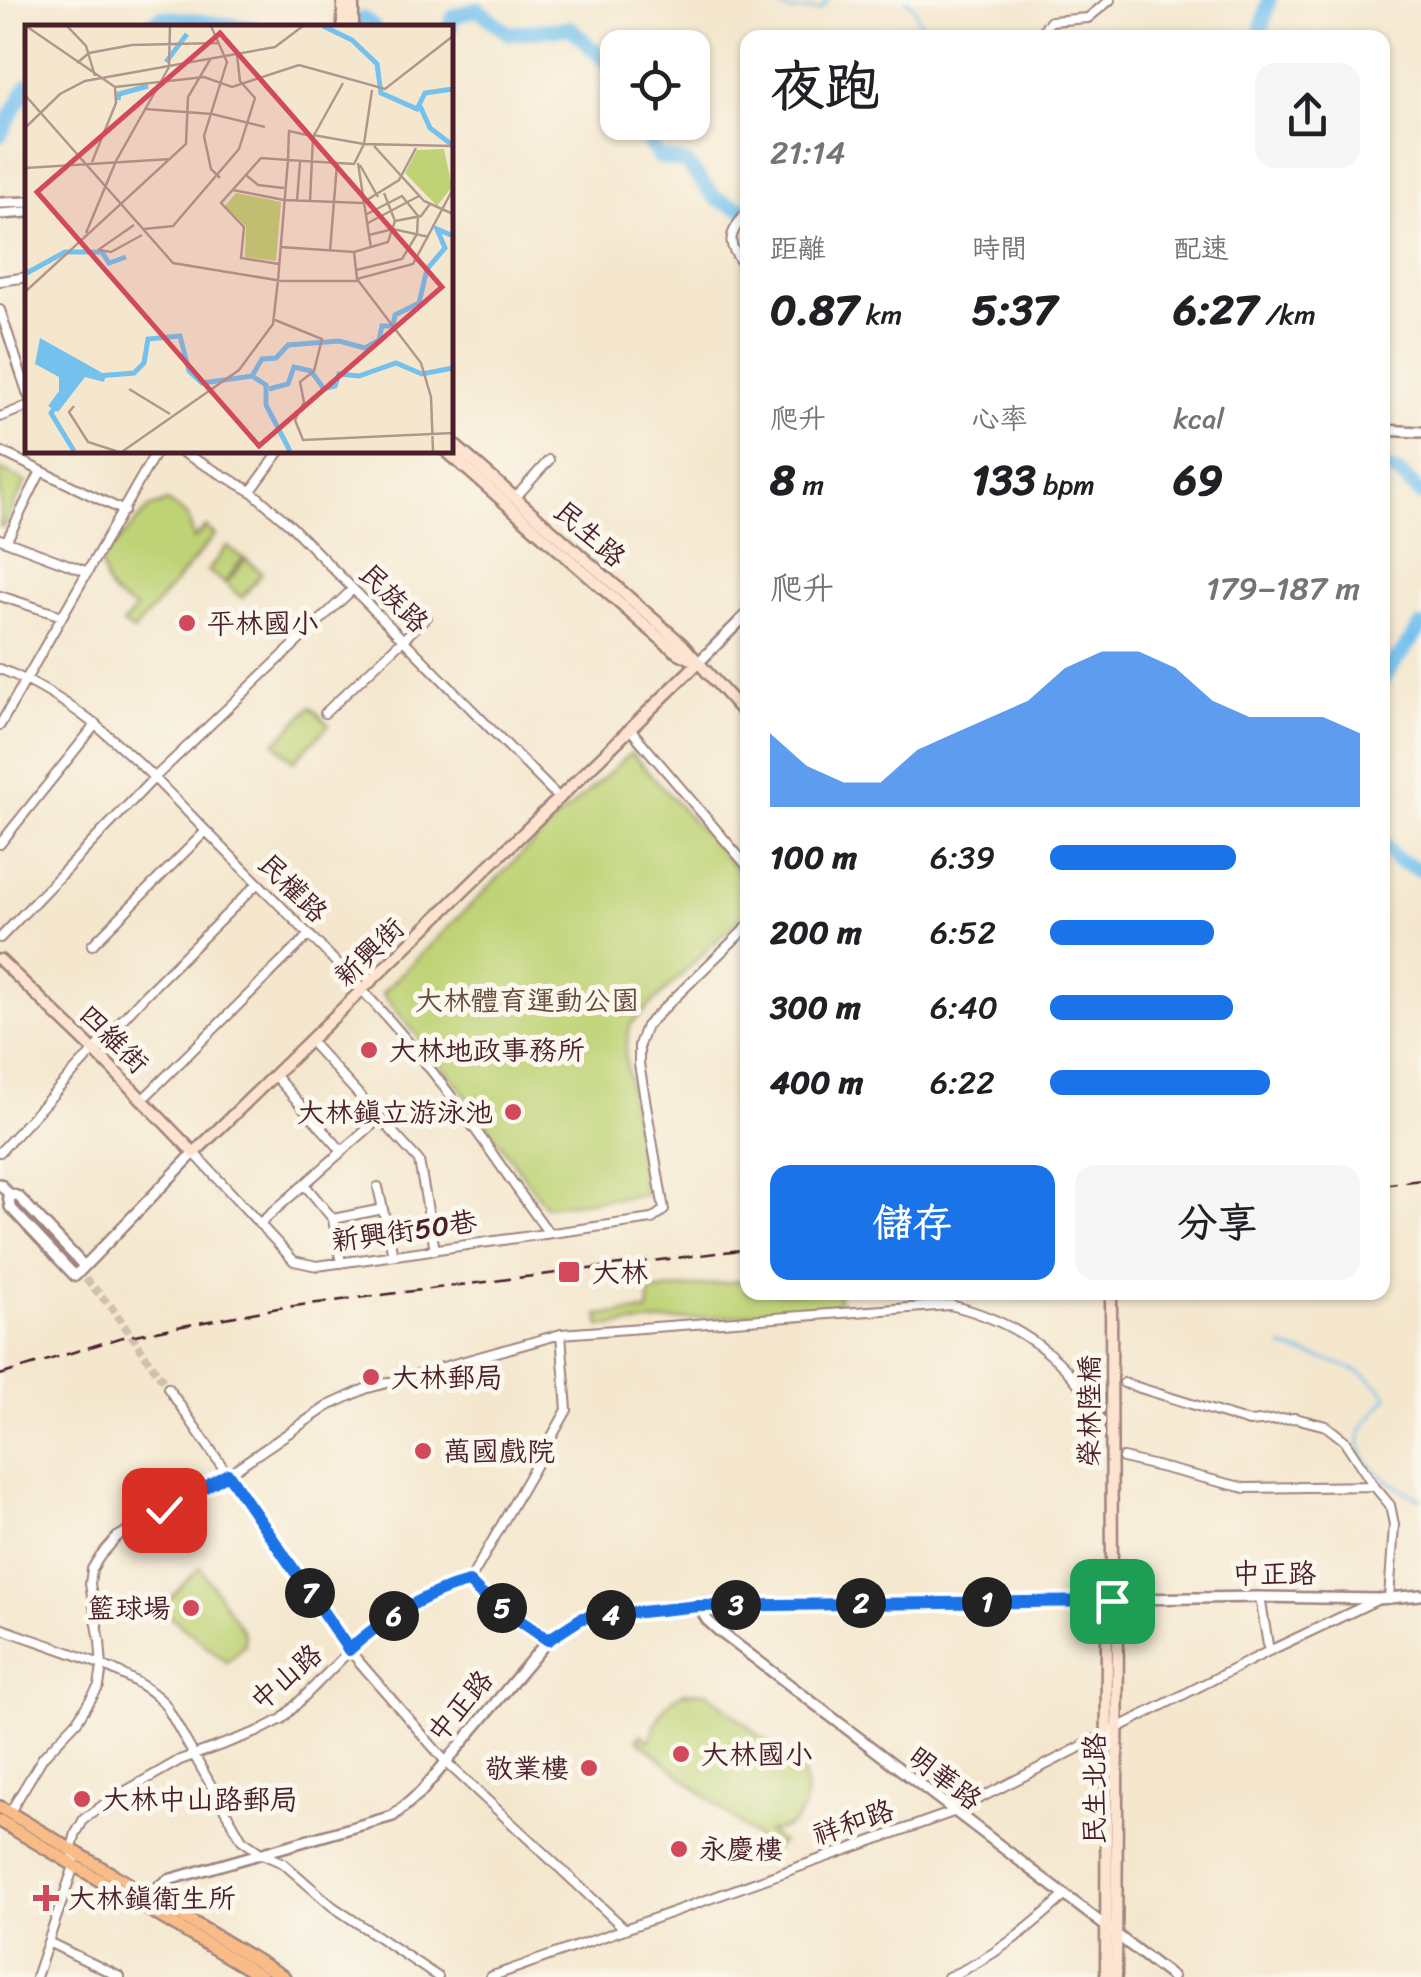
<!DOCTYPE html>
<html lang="zh-TW">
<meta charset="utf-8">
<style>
body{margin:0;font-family:Sriracha,"LXGW WenKai TC",sans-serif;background:#f6f6f6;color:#202124;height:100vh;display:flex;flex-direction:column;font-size:38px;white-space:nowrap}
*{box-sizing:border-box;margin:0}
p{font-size:32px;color:#757577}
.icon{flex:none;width:55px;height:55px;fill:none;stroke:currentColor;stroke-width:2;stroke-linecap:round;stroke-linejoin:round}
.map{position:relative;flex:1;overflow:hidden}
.sheet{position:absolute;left:740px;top:30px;width:650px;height:1270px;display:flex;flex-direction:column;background:#fff;border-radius:20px;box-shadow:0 2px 8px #0004}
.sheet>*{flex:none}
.controls{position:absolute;left:600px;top:30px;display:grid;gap:20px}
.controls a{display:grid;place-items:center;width:110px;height:110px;border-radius:20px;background:#fff;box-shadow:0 2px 8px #0004;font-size:50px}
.pin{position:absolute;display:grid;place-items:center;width:85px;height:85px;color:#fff;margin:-42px;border-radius:20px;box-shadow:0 5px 15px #0006}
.km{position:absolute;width:50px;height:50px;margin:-25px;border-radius:50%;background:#222;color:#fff;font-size:28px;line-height:50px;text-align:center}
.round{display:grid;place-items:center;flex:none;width:105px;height:105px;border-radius:20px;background:#f6f6f6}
.summary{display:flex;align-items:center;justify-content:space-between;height:170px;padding:0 30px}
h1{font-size:55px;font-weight:700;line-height:75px}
.figures{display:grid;grid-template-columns:repeat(3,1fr);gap:15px;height:170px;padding:10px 30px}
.figures div{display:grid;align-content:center}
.figures b{font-size:42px;font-weight:700}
.figures small{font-size:28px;font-weight:400}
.figures p{font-size:28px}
.chart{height:280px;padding:20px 30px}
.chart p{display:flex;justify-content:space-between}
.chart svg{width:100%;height:180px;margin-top:10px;fill:#1a73e8;opacity:.7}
.primary-button{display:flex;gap:20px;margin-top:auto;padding:20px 30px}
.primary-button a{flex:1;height:115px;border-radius:20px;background:#1a73e8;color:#fff;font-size:40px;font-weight:700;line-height:115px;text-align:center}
.primary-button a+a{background:#f6f6f6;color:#202124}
ul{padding:0 30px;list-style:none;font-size:32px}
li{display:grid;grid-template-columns:160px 120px 1fr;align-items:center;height:75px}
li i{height:25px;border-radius:12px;background:#1a73e8}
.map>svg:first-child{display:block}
.green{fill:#bfd376;stroke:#847950;stroke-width:2.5}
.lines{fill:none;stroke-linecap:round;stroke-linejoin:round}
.stream{stroke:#74c1ee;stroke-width:2.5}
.river{stroke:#74c1ee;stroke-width:15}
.minor-tunnel{stroke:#d2bfad;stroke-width:8;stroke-dasharray:8 4;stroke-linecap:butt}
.minor-casing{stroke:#9f837c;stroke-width:12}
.tertiary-casing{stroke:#9f837c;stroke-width:14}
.secondary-casing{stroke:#9f837c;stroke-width:15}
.primary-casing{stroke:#9f837c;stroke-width:16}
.minor{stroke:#fff;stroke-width:8}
.tertiary{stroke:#fff;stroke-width:9}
.secondary{stroke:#fde4d0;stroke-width:10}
.primary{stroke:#f9bc89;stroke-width:11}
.rail{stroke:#4a1f2b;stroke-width:2.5;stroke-dasharray:15 8;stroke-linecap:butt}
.route-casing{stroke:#fff;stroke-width:20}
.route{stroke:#1a73e8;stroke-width:12}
.poi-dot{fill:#d1495b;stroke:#fbf7ec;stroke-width:4}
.labels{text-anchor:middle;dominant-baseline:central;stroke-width:10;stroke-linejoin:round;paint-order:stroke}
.street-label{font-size:28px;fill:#4a1f2b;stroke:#fbf7ec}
.poi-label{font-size:28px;fill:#4a1f2b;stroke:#fbf7ec;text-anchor:start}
.park-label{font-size:28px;fill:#674c3e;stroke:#fbf7ec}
.inset-river{fill:none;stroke:#74c1ee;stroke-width:5}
.inset-road{fill:none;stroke:#b0978d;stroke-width:2.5}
.view{fill:#d1495b;fill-opacity:0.15;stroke:#d1495b;stroke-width:5}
.inset-edge{fill:none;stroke:#4a1f2b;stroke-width:5}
</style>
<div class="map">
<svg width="1421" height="1977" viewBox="0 0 1421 1977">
<rect width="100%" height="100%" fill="#fbf7ec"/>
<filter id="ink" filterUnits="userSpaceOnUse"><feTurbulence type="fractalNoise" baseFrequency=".01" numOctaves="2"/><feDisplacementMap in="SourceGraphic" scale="20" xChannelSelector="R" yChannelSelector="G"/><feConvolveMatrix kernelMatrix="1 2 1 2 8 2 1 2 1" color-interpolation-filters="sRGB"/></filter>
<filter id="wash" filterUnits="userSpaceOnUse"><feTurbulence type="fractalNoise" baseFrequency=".0048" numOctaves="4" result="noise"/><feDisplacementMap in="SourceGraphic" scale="40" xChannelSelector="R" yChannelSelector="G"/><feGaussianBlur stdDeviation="2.25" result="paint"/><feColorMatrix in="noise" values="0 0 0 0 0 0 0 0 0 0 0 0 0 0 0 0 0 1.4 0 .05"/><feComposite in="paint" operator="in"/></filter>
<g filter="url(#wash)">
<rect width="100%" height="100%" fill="#f4e7ce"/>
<path class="green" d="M0,469L26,482L3,527H0Z
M168,502L188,516L194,539L206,527L215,535L134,631L123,624L136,609C110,595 106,592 101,561L150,507Z
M227,546L243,558L224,583L208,571Z
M246,559L262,573L242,598L226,584Z
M311,707L329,725L294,761L275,743Z
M631,753L747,881V911L630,1025L625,1055L645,1195L545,1206L461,1089L382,993L553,823Z
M747,1280L748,1292L838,1293L839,1306L601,1327L599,1315L648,1311L650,1292Z
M200,1567L244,1633L245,1645L227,1662L160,1608Z
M684,1692H707L802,1771C812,1800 802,1830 768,1832L781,1842L772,1851L637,1739L641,1734L650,1741C658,1718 661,1704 684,1692Z"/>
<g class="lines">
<path class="stream" d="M767,0L788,11L820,10L828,0
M906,0L913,5L926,38
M1282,1347C1320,1361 1363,1362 1388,1397C1381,1407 1367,1419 1362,1430C1349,1462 1399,1489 1421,1499"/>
<path class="river" d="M148,28L161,17L253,28
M351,28L363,19L374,28
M449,28L454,16L478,9L508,33L571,28L611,67L618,81
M1259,38L1269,0
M635,122L659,157L686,163L716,199L748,211
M0,135L28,85
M1382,468L1400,474L1421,494
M1382,680L1421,626
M1382,842L1396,860L1421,870"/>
</g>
</g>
<g filter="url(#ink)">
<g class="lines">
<path class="minor-tunnel" d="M13,1199L113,1309L168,1388"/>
<defs>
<path id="minor" d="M1035,38L1051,21L1088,18L1110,0
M748,210C725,240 727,242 748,272
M0,281L28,277
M0,310L28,395
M0,417L28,406
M178,450L251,491L289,524L560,799
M0,451L124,511
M251,491L281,450
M515,498L549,460
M0,539L88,572
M7,540L41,471
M0,596L62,616
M0,669C87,702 149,773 213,838C277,903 344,967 403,1036C456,1097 500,1167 548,1232
M325,713L427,617
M0,725L157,450
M631,730L748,867
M0,844L96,724
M0,938L154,778L353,589
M92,945L206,831
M310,1041L419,1161L435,1250
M274,1075L342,1151
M143,1099L309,935
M0,1152L145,995L257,884
M194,1153L294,1261L317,1266L652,1219L664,1210L639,1064V1045L646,1026L748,926
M304,1184L333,1219L341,1263
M378,1187L393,1255
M333,1219L383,1209
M259,1224L380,1118
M1124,1383L1249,1422L1295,1418L1326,1426L1344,1440L1374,1486L1390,1505L1394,1525L1389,1599
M168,1388L349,1650L446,1762L625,1929
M1123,1458L1245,1488L1374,1486
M469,1582L481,1594L548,1640
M1260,1597L1269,1651
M0,1628C47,1646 132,1668 165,1704L242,1840L262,1854L283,1863L332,1906L438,1977
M10,1812L43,1757L77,1721L99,1686L102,1667L100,1641L90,1584L92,1569L100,1556L117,1537L228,1474L328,1406L365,1389L561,1334L950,1305C1016,1321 1070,1358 1101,1420
M48,1942L120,1977
M36,1977L75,1863L72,1848L76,1833L84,1819L110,1800L180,1760L257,1732L282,1719L365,1635L402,1612L469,1582L567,1410L561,1334
M490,1977L953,1812L1269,1651L1377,1600
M948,1977C993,1958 1027,1930 1063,1897"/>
<path id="tertiary" d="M0,203L28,202
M0,214L28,212
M1382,430L1421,432
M698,663L748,613
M0,1184L8,1193L19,1197L84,1266
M8,1193L10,1207L75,1276L194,1153
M699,1606L707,1620L719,1631L1172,1977
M145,1896L168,1880L393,1816L421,1792L548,1640L581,1618L699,1606L1260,1597L1379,1599L1421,1595"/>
<path id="secondary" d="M343,28V0
M353,28V0
M450,441L682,644L748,718
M445,450L642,623L675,651L693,660
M0,960L95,1051L194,1153L698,663
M1112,1602L1118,1619L1116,1977
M1106,1977L1107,1624L1112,1601L1111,1292"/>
<path id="primary" d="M0,1807L284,1977
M0,1821L262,1977"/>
</defs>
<use href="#minor" class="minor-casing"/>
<use href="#tertiary" class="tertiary-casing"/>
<use href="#secondary" class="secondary-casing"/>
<use href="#primary" class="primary-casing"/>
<use href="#minor" class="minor"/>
<use href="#tertiary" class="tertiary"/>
<use href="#secondary" class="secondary"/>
<use href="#primary" class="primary"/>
<path class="rail" d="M1382,1185L1421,1180
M0,1375L119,1338L278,1308L748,1249"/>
</g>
</g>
<g class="lines" filter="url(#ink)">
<defs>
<path id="route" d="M164,1510L228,1474L349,1650C378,1622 429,1591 469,1582L481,1594L548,1640L582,1618L699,1606L1112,1601"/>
</defs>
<use href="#route" class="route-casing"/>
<use href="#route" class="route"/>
</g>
<g class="poi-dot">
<circle cx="187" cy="623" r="10"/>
<circle cx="369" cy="1050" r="10"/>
<circle cx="513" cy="1112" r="10"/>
<rect x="557" y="1260" width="24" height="24" rx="5"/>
<circle cx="371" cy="1377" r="10"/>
<circle cx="423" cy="1451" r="10"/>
<circle cx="191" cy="1608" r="10"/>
<circle cx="681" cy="1754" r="10"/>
<circle cx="589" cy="1768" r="10"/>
<circle cx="82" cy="1799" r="10"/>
<circle cx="679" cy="1849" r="10"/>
<path d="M41 1883h10v10h10v10h-10v10h-10v-10h-10v-10h10z"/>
</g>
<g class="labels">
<g class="street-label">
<text transform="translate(590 534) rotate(41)">民生路</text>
<text transform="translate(394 598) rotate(45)">民族路</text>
<text transform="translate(293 888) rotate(45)">民權路</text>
<text transform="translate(369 952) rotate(-44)">新興街</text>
<text transform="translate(114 1039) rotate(45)">四維街</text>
<text transform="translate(404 1231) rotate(-8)">新興街50巷</text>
<text transform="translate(1089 1411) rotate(-90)">榮林陸橋</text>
<text x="1274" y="1573">中正路</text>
<text transform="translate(286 1677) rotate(-41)">中山路</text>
<text transform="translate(460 1706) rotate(-50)">中正路</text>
<text transform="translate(945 1778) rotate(38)">明華路</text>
<text transform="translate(1094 1789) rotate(-90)">民生北路</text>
<text transform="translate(853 1822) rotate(-19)">祥和路</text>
</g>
<g class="poi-label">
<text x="207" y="623">平林國小</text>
<text x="389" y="1050">大林地政事務所</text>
<text x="493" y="1112" text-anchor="end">大林鎮立游泳池</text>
<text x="592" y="1272">大林</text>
<text x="391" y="1377">大林郵局</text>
<text x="443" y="1451">萬國戲院</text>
<text x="171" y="1608" text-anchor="end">籃球場</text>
<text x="701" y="1754">大林國小</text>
<text x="569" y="1768" text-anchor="end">敬業樓</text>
<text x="102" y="1799">大林中山路郵局</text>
<text x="699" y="1849">永慶樓</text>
<text x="68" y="1898">大林鎮衛生所</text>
</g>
<g class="park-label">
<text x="527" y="1000">大林體育運動公園</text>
</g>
</g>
<g transform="translate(25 25)">
<rect width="428" height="428" fill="#f4e7ce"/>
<path d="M419,124L427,162L412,181L380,148L392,125ZM211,168L256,177L251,236L220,232L221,201L200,181Z" fill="#bfd376"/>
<path d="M15,313L81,350L79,357L60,352L33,387L23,381L34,366V352L10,339Z" fill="#74c1ee"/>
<path class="inset-river" d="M298,1L327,15L352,39L356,68L392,84L400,68L428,64M141,37L162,9M93,75L94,69L123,61M395,81L405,103L426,119M0,249L40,227H77L84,238L101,232M72,351L109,348L119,338L123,314L155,311L164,346L177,358L227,351L241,360V380L265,426M227,351L237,334L251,333L263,320L314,316L340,323L354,315L357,301H368L370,290L394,278L402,244L420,223L412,204L428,211M244,364L263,359L269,342L286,346L299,364L310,361L314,349L334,351L371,338L397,349L428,343M33,378L26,388L49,426"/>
<path class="inset-road" d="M1,1L90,62L179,52L207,62L274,40M42,1L61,21L70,51M186,1L202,37L179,111L186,144L195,153M52,38L64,28L107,20L193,18M274,40L360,64L428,11M0,70L148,238L257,256H334M120,84L187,89L240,102M0,103L35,69L60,56L250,22L278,1M288,110L339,119L347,65M349,121L399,176L428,189M67,137L91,78L90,62M333,138L346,223M335,140L353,172M0,143L146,134M221,150L233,160L259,163M208,165L259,175L337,178L374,155L391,123M272,176L275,137M285,177L288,112L318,58M370,196L396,191L405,179M341,199L394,171M119,204L148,201L214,124L230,73L215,56L212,30M61,208L91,136L144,42L145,1M344,210L368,204L404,212M255,222L329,227L363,217L370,196L359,168M73,225L86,227L117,210M73,225L109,200M305,226L312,139M329,227L332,254L388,239L428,164M254,239L216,233L219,202L196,178L236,133L263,135L264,106L282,110M331,245L377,234L392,209L393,191L377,171L340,190M332,254L396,338L406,372L408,426M253,255L263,135L329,139L339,119L428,121M0,267L161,119L163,72L186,33M250,295L297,314L289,346L275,357L279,377L270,395L278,415L428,408M104,364L145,389M49,381L44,387L63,417L91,426M98,426L214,345L248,299L253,255"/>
<path class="view" d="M195,8L417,262L234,421L12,167Z"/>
<rect width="428" height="428" class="inset-edge"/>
</g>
</svg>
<div class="controls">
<a><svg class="icon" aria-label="locate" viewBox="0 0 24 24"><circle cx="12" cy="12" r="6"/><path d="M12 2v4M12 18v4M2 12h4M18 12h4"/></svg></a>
</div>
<div class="pin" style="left:1112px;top:1601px;background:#1e9e55"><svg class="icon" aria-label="arrive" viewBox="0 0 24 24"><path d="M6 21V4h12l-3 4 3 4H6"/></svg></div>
<div class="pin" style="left:164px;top:1510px;background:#d93025"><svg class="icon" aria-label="check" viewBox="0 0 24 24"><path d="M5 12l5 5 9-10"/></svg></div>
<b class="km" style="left:987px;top:1602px">1</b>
<b class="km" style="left:861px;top:1603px">2</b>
<b class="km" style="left:736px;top:1605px">3</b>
<b class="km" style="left:611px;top:1615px">4</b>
<b class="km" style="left:502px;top:1608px">5</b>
<b class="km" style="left:394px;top:1616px">6</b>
<b class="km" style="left:310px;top:1593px">7</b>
<section class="sheet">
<div class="summary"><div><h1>夜跑</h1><p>21:14</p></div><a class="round"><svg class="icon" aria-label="share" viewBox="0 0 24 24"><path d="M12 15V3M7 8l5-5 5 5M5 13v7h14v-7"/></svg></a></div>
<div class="figures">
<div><p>距離</p><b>0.87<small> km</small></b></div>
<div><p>時間</p><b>5:37</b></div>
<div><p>配速</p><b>6:27<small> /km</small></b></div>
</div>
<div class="figures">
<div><p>爬升</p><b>8<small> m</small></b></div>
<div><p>心率</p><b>133<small> bpm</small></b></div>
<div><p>kcal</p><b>69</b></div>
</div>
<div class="chart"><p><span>爬升</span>179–187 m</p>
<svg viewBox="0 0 160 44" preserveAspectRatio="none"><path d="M0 44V26L10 34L20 38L30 38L40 30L50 26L60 22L70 18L80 10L90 6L100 6L110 10L120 18L130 22L140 22L150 22L160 26V44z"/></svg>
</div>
<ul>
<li><b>100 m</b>6:39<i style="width:60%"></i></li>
<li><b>200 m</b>6:52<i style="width:53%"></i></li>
<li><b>300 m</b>6:40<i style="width:59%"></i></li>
<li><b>400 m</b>6:22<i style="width:71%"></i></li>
</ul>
<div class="primary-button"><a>儲存</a><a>分享</a></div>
</section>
</div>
